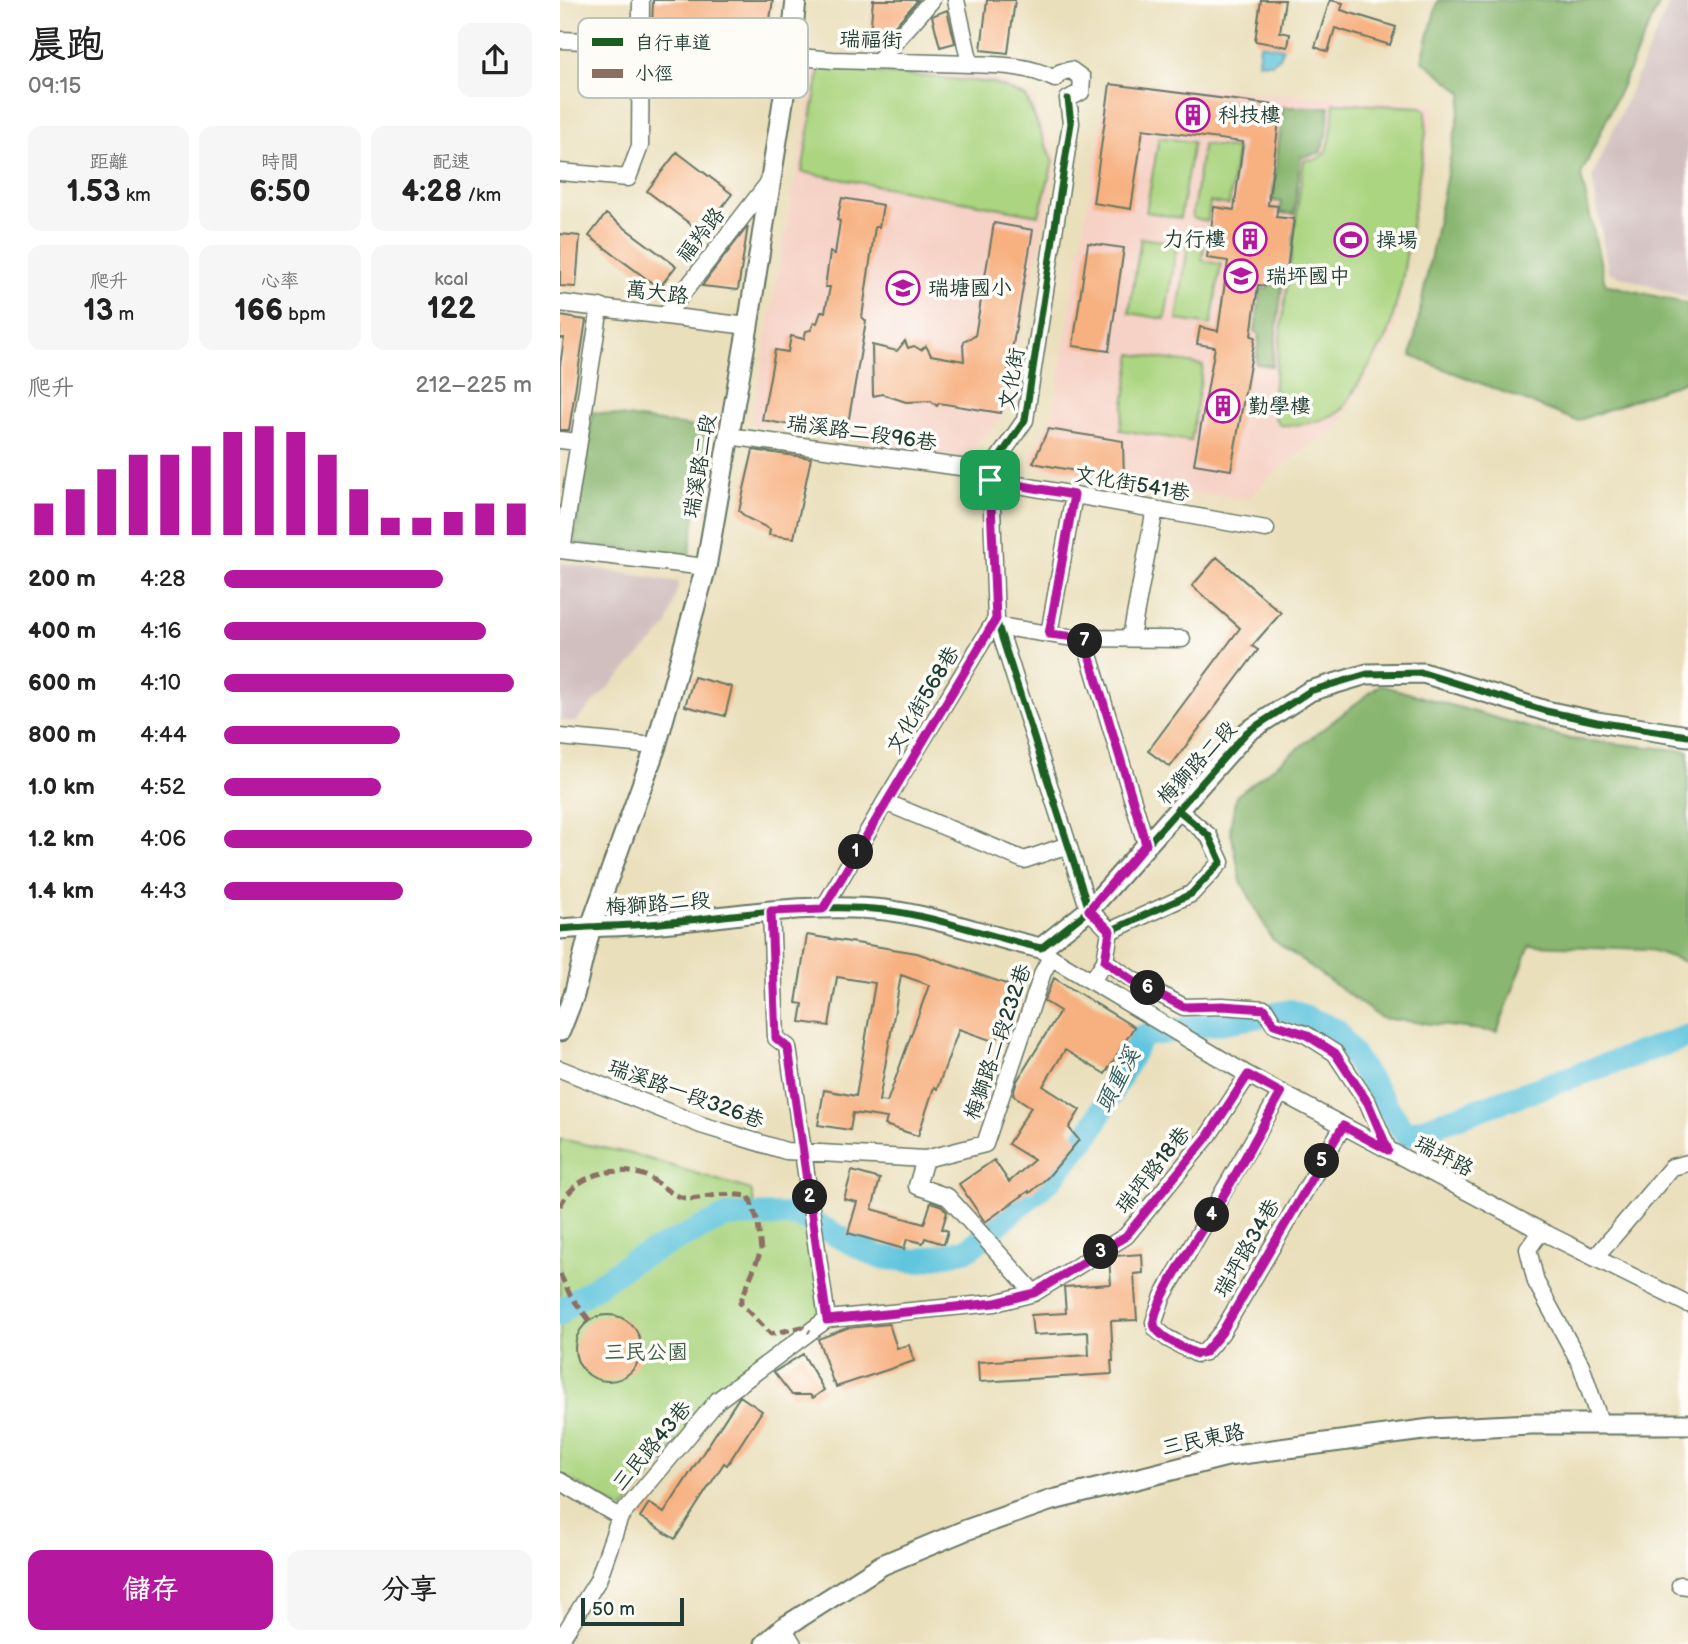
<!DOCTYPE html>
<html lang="zh-TW">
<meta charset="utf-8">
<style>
body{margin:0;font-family:"Balsamiq Sans","LXGW WenKai TC",sans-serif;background:#f6f6f6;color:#222;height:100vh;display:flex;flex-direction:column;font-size:26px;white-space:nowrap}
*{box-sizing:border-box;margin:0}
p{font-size:23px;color:#767676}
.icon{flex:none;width:38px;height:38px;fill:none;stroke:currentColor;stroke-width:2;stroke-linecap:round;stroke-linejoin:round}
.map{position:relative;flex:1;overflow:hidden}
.side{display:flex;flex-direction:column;background:#fff;width:560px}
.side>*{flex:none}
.scale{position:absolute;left:21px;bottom:18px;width:103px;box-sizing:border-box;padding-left:7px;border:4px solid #1f3d34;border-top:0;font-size:19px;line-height:24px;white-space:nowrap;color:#1f3d34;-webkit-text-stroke:5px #fdfcf7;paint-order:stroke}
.pin{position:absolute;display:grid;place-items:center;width:60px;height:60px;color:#fff;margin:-30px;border-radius:14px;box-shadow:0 4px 10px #0006}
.km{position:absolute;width:35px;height:35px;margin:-18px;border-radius:50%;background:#222;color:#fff;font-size:19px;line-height:35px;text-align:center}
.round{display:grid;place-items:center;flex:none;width:74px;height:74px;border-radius:14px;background:#f6f6f6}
.head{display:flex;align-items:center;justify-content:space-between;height:119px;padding:0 28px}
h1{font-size:38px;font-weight:800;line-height:52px}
.figures{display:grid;grid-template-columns:repeat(3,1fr);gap:10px;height:119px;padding:7px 28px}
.figures div{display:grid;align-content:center;border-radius:14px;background:#f6f6f6;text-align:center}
.figures b{font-size:30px;font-weight:800}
.figures small{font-size:19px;font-weight:400}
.figures p{font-size:19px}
.chart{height:196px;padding:14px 28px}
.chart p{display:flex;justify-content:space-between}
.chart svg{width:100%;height:126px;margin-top:7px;stroke:#b5179e;stroke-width:6}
.button{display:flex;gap:14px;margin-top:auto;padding:14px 28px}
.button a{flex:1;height:80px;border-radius:14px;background:#b5179e;color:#fff;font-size:28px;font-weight:800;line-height:80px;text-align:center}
.button a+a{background:#f6f6f6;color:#222}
ul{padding:0 28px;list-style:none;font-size:23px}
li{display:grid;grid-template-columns:112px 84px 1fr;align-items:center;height:52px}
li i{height:18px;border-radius:9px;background:#b5179e}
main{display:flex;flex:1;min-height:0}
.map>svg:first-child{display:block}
.built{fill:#f6d1c5}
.industrial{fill:#d1bfbf}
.green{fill:#acd581;stroke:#66895a;stroke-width:2}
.forest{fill:#89b66f;stroke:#547a52;stroke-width:2}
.water{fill:#60c5de;stroke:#408189;stroke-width:2}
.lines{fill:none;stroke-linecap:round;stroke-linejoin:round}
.river{stroke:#60c5de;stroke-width:24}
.building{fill:#f7b080;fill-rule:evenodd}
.minor-casing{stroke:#667663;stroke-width:19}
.tertiary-casing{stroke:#667663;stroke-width:23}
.minor{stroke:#fff;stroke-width:16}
.tertiary{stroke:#fff;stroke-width:19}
.quiet{stroke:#8d6e63;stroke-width:5;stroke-dasharray:10 5;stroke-linecap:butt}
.cycleway-casing{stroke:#fdfcf7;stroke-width:11}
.cycleway{stroke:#1b5e20;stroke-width:7}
.route-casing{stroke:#fff;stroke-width:14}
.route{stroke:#b5179e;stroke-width:9}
.labels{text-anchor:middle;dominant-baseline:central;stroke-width:7;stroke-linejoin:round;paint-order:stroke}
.street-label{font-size:21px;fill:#1f3d34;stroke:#fdfcf7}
.poi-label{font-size:21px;fill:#1f3d34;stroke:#fdfcf7;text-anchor:start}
.park-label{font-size:21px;fill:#426347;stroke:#fdfcf7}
.water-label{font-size:23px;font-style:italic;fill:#2f5f5e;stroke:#fdfcf7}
.key{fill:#fdfcf7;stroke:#bac3bc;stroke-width:2}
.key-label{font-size:19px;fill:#1f3d34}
</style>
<main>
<section class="side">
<div class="head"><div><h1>晨跑</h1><p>09:15</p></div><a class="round"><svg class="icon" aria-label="share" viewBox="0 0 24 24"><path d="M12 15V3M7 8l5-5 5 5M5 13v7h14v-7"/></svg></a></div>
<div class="figures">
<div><p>距離</p><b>1.53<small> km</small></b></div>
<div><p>時間</p><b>6:50</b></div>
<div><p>配速</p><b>4:28<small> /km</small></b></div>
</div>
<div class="figures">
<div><p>爬升</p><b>13<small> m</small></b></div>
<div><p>心率</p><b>166<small> bpm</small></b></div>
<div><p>kcal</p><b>122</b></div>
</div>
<div class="chart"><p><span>爬升</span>212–225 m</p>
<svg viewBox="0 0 160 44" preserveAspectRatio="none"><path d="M5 44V33M15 44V28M25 44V21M35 44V16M45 44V16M55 44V13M65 44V8M75 44V6M85 44V8M95 44V16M105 44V28M115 44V38M125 44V38M135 44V36M145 44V33M155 44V33"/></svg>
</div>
<ul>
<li><b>200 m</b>4:28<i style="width:71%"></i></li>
<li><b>400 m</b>4:16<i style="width:85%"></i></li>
<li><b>600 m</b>4:10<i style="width:94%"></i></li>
<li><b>800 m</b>4:44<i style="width:57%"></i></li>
<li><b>1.0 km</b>4:52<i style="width:51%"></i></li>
<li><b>1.2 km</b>4:06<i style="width:100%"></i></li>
<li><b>1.4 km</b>4:43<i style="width:58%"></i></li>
</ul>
<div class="button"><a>儲存</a><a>分享</a></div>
</section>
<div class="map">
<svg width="1128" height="1644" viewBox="0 0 1128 1644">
<rect width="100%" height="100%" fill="#fdfcf7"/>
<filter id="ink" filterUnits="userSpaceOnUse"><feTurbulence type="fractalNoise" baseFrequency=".0143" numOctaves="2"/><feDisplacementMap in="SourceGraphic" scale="14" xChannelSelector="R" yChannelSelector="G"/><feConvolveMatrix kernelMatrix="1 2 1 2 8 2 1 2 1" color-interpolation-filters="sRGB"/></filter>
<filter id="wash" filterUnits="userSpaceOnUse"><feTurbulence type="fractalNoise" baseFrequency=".00686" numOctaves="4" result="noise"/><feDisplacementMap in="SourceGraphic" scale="28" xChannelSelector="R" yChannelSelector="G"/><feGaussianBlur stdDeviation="1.57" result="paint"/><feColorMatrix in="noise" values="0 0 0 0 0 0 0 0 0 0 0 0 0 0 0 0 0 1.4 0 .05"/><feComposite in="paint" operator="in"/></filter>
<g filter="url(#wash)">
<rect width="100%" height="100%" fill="#eadfbb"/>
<path class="built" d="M256,62L433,77L472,96L497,161L444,415L406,458L191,423Z
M548,81L875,105L834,334L776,429L721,466L689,498L612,492L470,466V455L493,415Z"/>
<path class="industrial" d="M1111,0H1128V298L1048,272L1032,177Z
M0,563L119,582L107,627L15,722L0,720Z"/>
<path class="green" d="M260,67L433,83L466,97L493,162L479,215L242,172Z
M774,103L861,107L866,110V133L842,281L828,335L783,409C764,422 743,426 720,425L715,418L719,392L713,391L744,160C748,159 753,160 757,159C774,152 772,119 774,103Z
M599,137L633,142L620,218L586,212Z
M643,144L677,149L669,205L650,202L648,221L632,218Z
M581,238L617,243L605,319L569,313Z
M628,244L644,247L642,261L661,264L651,325L617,320Z
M572,354L643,365L631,441L560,430Z
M0,1139L72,1154L191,1190L197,1216L237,1215L256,1225L267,1319L141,1412L64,1510L0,1474Z"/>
<path class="forest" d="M878,0H1101L1021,175L1045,284L1128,304V380L1017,421L851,356L903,93L862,60Z
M723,107H769L767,134L760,153L741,157L734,214L720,213L721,202L712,201Z
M711,278L723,280L712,366L696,364L699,334L695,332L701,289H707Z
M33,412L148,429L129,557L14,543Z
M820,685L1010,739L1128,751V963L1088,949L970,945L937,1032L821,1018L712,939L681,881L670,828L676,796Z"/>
<path class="water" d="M700,44L723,48L720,57L712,63L698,62Z"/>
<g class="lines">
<path class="river" d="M0,1314L2,1310L72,1261L167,1216L237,1215L319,1257L357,1261L409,1249L492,1178L530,1132L582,1036L731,1011L776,1030L846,1135L1128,1036"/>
</g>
<g id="blocks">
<path class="building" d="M93,0H213L208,32L92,28Z
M313,0H358L317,46L309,47Z
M427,0H455L448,53L421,50Z
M701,0H725L720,32L730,34L728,47L695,41Z
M770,0L783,3L781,10L836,27L830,45L775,28L768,52L755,47Z
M387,10L395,43L380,47L372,16Z
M550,84L721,106L708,205L718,206L716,217L734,219L726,277L707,274L705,286L698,285L691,336L695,337L671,470L634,464L655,347L637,344L640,327L658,331L668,261L647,258L654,207L674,210L683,142L583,129L571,209L533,203Z
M117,152L172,194L142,233L87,191Z
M282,198L323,205L319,227H315L302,317L306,321L286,435L202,420L215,350L228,352L231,336L244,339L246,331L251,330L254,322L257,323L261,312H265L270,287H265L270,252L275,254L280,221L277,220Z
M46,214L116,266L99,288L29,236Z
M434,223L473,230L441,413L379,403L377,406L371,401L346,402L322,394L313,396L312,345L337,351L345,341L348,348L354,346L361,350L366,346L371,355L404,361L403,345L405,340L415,336Z
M188,226L178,290L142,286L150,275Z
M0,234L20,236L16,287L0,286Z
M528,243L564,248L549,351L513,346Z
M0,316L26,320L9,430H0V366L4,338H0Z
M488,429L563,441L564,480L473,463Z
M193,450L251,458L234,538L209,535L210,529L187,518L179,511Z
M657,557L721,613L692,646L698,650L610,767L588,751L680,628L632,586Z
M134,677L172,687L165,716L125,706Z
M247,935L357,953L455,987L436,1042L399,1029L377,1089L374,1087L358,1136L325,1125L327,1118L293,1113L290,1130L258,1125L264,1090L296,1096L315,983L277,977L269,1026L240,1022L243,1004L236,1003ZM341,975L369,985L327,1102L319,1101Z
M494,978L574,1027L545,1074L505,1050L483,1086L520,1110L509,1128L519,1140L488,1177L470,1193L469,1191L425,1222L399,1184L434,1160L449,1182L474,1160L448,1144L471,1107L453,1095L457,1081L500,1011L484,1001Z
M292,1171L320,1179L312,1209L364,1224L371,1202L382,1206L387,1212L382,1229L388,1231L384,1244L365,1238L363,1243L347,1239L344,1249L288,1233L297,1202L284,1199Z
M582,1254L583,1273L574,1274L577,1320L551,1321L553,1361H551L552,1374L419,1382L418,1362L529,1355L528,1332L473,1335L471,1315L506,1313L504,1287L551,1284L549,1259L554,1256Z
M15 1348a33 33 0 1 1 66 0a33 33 0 1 1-66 0Z
M329,1324L337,1348L349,1345L354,1361L276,1387L274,1381L273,1382L258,1339L287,1328Z
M243,1354L264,1390L253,1398L250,1395H232L214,1372Z
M180,1396L202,1411L167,1465L164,1463L115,1539L80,1517L89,1503L104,1513Z"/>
</g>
</g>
<g filter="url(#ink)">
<use href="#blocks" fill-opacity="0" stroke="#667663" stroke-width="2"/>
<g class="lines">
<defs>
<path id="minor" d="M396,0L410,64C440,65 468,65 495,79
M0,40L80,43L273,60L410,64
M318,61L372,0
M495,79L501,72L511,70L522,78L521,92L508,99
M508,99L511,123L465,420L430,471L431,480L436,619L529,910L550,931L631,894L661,862L649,836L617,809
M0,172L68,178L80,146L81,0
M0,303L188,326
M105,316L210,181
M168,436L430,471
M0,440L18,442
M431,480L706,529
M0,550L146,567
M2,550L40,307
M438,626L514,638L622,639
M489,634L514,495
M571,637L595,509
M524,638L586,844
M0,737L96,746
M325,802L464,860L508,845
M263,909L325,802L436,619
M211,911L216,1038L228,1047L267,1319
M481,948L491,957L688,1075L981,1231L1128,1304
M545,961L573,980L624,1007L662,1006L705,1009L714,1024L745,1034L775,1053L808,1103L828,1150
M532,981L545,961L550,931
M0,1069L141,1125L226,1151L365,1159
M721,1092L603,1296L594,1322L596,1329L607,1338L637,1354L645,1352L662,1332L783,1126
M981,1231L968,1249L976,1282L1021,1365L1040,1422
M1035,1258L1112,1167L1128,1163
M474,1293L388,1197L357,1186L365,1159L425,1144L483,972L491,957
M267,1319L435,1303L474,1293L566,1236L648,1136L688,1075
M0,1481L60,1517
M1120,1585L1128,1586
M223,1628L233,1644
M0,1641L38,1580L60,1517L158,1400L267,1319"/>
<path id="tertiary" d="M0,929C34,926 68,926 101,923C175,916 251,902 325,910C379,917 429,937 481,948L529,910L687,732L750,691L807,674L863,673L986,711L1037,722L1128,736
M0,1031L14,995L31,926L96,746L146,567L188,326L230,57L236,0
M205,1644L223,1628L322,1565L406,1530L489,1501L667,1456L871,1429L971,1424H1128"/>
</defs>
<use href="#minor" class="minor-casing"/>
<use href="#tertiary" class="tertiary-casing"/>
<use href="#minor" class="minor"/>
<use href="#tertiary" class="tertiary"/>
<path class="quiet" d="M0,1206C15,1175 51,1165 83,1175C98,1180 108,1195 125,1198C136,1200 141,1197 151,1196C163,1193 177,1195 189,1196L198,1223L201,1251L180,1303L211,1334L242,1327L250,1332
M0,1274L10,1295L30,1321"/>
<defs>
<path id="cycleway" d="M508,99L511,123L465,420L430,471L431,480L436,619L529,910L550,931L631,894L661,862L649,836L617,809
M0,929C34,926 68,926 101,923C175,916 251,902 325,910C379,917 429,937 481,948L529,910L687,732L750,691L807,674L863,673L986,711L1037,722L1128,736"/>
</defs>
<use href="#cycleway" class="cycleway-casing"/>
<use href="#cycleway" class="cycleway"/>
</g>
</g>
<g class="lines" filter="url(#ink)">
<defs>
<path id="route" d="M430,480L514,495L489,634L524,638L586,844L529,910L550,931L545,961L573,981L624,1007L663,1006L705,1009L714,1024L745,1034L775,1053L808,1103L828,1150L783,1126L662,1332L645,1352L637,1354C627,1350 596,1336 594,1324C592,1302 649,1220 663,1196C683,1162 702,1127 721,1093L688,1075L648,1136L566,1236L474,1293L435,1303L267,1320L228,1048L216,1038L211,911L263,909L436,619Z"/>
</defs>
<use href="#route" class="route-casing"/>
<use href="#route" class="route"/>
</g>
<defs>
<symbol id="building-ring" viewBox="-11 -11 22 22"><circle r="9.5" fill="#fdfcf7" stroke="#b5179e" stroke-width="1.5"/><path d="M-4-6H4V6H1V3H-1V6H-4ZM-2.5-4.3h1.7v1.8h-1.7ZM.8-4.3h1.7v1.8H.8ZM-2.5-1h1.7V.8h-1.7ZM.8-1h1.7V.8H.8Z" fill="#b5179e"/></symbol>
<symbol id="stadium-ring" viewBox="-11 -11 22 22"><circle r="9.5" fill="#fdfcf7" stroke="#b5179e" stroke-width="1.5"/><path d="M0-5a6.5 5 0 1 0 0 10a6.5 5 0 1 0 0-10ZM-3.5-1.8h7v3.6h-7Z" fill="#b5179e"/></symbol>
<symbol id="school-ring" viewBox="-11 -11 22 22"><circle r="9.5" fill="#fdfcf7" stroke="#b5179e" stroke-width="1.5"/><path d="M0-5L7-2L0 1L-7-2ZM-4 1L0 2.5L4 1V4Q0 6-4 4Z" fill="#b5179e"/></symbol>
</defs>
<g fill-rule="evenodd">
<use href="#building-ring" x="614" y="96" width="38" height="38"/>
<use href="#building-ring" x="671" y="220" width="38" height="38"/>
<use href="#stadium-ring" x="772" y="221" width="38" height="38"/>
<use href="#school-ring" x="662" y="257" width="38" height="38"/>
<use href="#school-ring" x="324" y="269" width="38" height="38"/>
<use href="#building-ring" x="644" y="387" width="38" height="38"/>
</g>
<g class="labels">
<g class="street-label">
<text transform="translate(311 40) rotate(2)">瑞福街</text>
<text transform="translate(141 235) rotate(-52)">福羚路</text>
<text transform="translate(97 293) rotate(7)">萬大路</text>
<text transform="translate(452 379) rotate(-80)">文化街</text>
<text transform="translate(302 433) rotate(8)">瑞溪路二段96巷</text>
<text transform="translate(140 466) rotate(-80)">瑞溪路二段</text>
<text transform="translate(572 484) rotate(10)">文化街541巷</text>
<text transform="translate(363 700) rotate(-59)">文化街568巷</text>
<text transform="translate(637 763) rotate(-47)">梅獅路二段</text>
<text transform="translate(98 904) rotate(-4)">梅獅路二段</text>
<text transform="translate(438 1042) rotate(-71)">梅獅路二段232巷</text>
<text transform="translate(126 1094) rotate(20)">瑞溪路一段326巷</text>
<text transform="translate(884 1156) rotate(28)">瑞坪路</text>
<text transform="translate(593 1170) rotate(-51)">瑞坪路18巷</text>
<text transform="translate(687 1248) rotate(-60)">瑞坪路34巷</text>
<text transform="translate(643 1440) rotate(-12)">三民東路</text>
<text transform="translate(92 1446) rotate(-50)">三民路43巷</text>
</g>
<g class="poi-label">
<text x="658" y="115">科技樓</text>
<text x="666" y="239" text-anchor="end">力行樓</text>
<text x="816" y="240">操場</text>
<text x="706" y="276">瑞坪國中</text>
<text x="368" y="288">瑞塘國小</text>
<text x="688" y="406">勤學樓</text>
</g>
<g class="park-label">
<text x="86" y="1352">三民公園</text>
</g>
<g class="water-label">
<text transform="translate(558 1080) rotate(-62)">頭重溪</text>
</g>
</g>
<rect x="18" y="18" width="230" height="80" rx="10" class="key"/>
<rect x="32" y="38" width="31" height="8" fill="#1b5e20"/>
<rect x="32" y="69" width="31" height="9" fill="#8d6e63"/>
<g class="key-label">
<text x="75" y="49">自行車道</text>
<text x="75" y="80">小徑</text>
</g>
</svg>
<div class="scale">50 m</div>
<div class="pin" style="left:430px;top:480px;background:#1e9e55"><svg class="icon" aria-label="arrive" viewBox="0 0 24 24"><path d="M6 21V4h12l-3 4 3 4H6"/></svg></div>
<b class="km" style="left:296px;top:852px">1</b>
<b class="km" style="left:250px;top:1197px">2</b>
<b class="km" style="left:541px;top:1252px">3</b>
<b class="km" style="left:652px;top:1215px">4</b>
<b class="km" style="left:762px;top:1161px">5</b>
<b class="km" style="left:588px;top:988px">6</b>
<b class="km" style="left:525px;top:641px">7</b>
</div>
</main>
